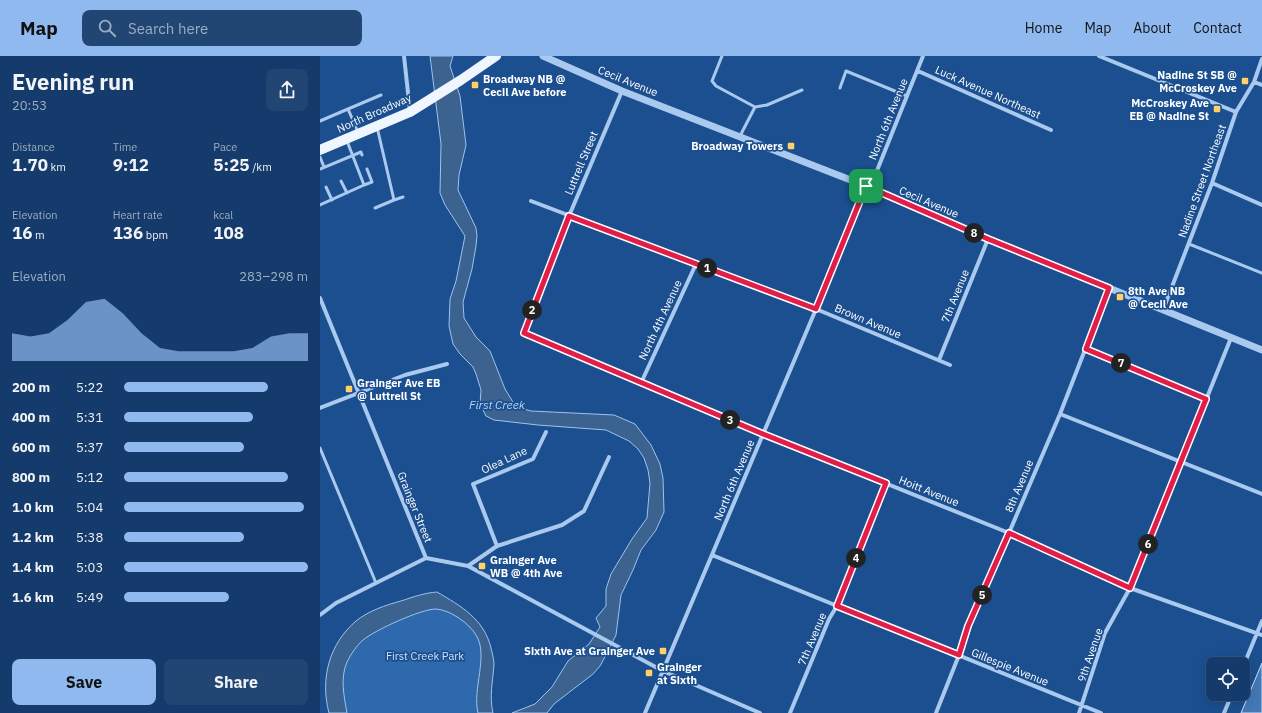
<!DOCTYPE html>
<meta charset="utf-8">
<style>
body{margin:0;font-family:"IBM Plex Sans",sans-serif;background:#214673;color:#f1f3f6;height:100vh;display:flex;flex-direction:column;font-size:15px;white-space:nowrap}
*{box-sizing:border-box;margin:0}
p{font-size:13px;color:#9dadc1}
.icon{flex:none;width:22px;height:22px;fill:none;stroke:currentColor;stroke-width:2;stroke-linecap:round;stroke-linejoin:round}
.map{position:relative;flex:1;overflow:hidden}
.details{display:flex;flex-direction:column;background:#143b6b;width:320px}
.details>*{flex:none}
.tools{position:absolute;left:886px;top:601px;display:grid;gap:8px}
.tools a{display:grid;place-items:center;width:44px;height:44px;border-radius:8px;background:#143b6b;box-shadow:0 4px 16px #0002,0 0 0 1px #33557e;font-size:20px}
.pin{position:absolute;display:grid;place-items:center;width:34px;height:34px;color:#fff;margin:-17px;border-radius:8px;box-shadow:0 2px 6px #0006}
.km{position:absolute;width:20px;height:20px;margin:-10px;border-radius:50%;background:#222;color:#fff;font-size:11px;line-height:20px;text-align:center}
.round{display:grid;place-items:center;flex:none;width:42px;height:42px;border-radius:8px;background:#214673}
.headline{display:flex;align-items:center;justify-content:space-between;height:68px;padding:0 12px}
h1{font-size:22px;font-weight:700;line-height:30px}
.stats{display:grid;grid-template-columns:repeat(3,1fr);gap:6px;height:68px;padding:4px 12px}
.stats div{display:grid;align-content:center}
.stats b{font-size:17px;font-weight:700}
.stats small{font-size:11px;font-weight:400}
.stats p{font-size:11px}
.chart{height:112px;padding:8px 12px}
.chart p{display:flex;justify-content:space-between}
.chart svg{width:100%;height:72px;margin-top:4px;fill:#90b9f0;opacity:.7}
.cta{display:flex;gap:8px;margin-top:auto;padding:8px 12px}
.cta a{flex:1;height:46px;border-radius:8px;background:#90b9f0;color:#111;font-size:16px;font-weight:700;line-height:46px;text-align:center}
.cta a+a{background:#214673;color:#f1f3f6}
ul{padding:0 12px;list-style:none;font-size:13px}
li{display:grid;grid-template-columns:64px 48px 1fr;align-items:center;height:30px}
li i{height:10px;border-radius:5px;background:#90b9f0}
header{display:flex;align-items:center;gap:24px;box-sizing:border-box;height:56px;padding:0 20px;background:#90b9f0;color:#111}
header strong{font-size:19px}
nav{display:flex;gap:22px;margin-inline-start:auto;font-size:14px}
.search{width:280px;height:36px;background:#214673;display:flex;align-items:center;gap:10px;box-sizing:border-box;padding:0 14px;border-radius:8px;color:#9dadc1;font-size:15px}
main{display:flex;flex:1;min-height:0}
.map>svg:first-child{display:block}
.green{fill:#2e69ad}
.water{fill:#3c6290;stroke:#9cc4f0}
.building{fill:#4478b7;stroke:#cfe3fa}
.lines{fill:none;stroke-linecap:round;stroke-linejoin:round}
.service{stroke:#a9c9ee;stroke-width:3}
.minor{stroke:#a9c9ee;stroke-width:4}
.tertiary{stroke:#a9c9ee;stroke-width:7}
.primary{stroke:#f0f6ff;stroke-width:10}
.route-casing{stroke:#fff;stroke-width:8}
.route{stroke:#e11d48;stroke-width:5}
.poi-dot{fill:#ffd166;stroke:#1b4f8f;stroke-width:1.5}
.labels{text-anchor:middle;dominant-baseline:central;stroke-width:3.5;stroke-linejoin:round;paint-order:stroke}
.poi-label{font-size:11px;font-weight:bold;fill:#fff;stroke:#1b4f8f;text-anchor:start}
.street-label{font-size:11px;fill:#fff;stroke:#1b4f8f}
.park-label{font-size:11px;fill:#cfe3fa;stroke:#1b4f8f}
.water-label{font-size:12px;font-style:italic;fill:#b5d3f5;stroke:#1b4f8f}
</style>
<header>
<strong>Map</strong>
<div class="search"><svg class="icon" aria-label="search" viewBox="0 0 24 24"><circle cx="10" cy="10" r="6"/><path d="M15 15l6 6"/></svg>Search here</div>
<nav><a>Home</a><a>Map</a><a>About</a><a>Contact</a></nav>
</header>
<main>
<section class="details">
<div class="headline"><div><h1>Evening run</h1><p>20:53</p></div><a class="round"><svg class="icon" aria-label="share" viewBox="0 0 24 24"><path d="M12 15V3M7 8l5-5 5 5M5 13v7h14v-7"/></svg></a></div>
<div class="stats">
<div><p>Distance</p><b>1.70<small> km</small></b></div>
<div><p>Time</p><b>9:12</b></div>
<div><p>Pace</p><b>5:25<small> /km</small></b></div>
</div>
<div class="stats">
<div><p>Elevation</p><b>16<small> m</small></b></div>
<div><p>Heart rate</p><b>136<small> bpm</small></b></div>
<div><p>kcal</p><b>108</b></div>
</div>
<div class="chart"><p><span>Elevation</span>283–298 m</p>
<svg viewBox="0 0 160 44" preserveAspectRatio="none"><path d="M0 44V27L10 29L20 27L30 19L40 8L50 6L60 15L70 27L80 36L90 38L100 38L110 38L120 38L130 36L140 29L150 27L160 27V44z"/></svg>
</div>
<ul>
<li><b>200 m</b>5:22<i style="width:78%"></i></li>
<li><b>400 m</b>5:31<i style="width:70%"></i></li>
<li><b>600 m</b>5:37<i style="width:65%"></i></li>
<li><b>800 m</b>5:12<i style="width:89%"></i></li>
<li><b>1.0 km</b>5:04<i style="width:98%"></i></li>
<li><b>1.2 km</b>5:38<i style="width:65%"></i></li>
<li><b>1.4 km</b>5:03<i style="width:100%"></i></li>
<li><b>1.6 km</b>5:49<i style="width:57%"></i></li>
</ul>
<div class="cta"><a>Save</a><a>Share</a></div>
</section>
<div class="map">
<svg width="942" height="657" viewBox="0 0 942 657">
<rect width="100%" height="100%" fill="#1b4f8f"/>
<path class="green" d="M120,541L166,581L170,657H10L20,585Z"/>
<path class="water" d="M110,0H133L130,10L140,40L146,89L139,119L138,134L156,172L157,180L156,190L152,213L143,246L144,262L156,281L170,295L185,333L196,351L211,355L294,359L315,368L331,389L340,408L343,422L344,456L336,474L321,494L313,514L301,539L296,579L286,599L280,610L273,618L234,648L227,657H192L215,648L232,631L248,605L269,588L280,571L276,562L286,550V533L291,518L312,483L327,462L330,427L328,414L324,402L318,393L309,385L286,374L218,369L174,364L166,360L160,348L161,334L156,318L153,311L140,298L133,288L129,270L130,243L136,225L145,180L125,149L120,137L121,88Z
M117,536C141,550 164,563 171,592C172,597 174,603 174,608C173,625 169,640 173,657H158C152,633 169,599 156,579C149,567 130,554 116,553C101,553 55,574 43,584C37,589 31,598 27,606C20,622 24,640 27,657H9C0,623 9,588 36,565C48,555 66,549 81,545C93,541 104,537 117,536Z"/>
<path class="building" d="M942,607V657H921Z"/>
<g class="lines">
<path class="service" d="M402,0L392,25L396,30L435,51L420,80
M520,32L526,15L587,40
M435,51L447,49L482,34
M28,53L61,39
M0,65L28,53L38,76
M57,71L74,144L83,141
M0,101L4,111
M0,113L41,96L42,99
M21,125L27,137
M44,129L52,126L47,113
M6,131L12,144
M0,149L44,129L27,85
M55,152L74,144
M869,188L942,217
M766,293L886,343
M0,392L56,527"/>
<path class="minor" d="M84,0L90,55
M779,0L916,56
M598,15L731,74
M934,26L942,29
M302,35L249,160L203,277L443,378L689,477L810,532L942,579
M892,127L942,149
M550,132L603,0
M211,145L496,253L630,309
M0,242L106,502
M843,254L892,127L916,56L934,26L942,3
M619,304L668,183
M321,327L376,208
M0,352L85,319L127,308
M740,358L942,438
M177,490L153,428L213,403L226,376
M392,499L781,657
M106,502L148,510L343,615L440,657
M148,510L177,490L242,469L264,455L289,401
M0,559L16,547L106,502
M923,611L942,565
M325,657L496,253L546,130
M470,657L509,563L517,550L566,427
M616,657L639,599L649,570L740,358L789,232
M759,657L785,577L810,532L911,282
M904,657L912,638"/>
<path class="tertiary" d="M223,0L302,35L546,130L668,183L942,294"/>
<path class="primary" d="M0,94L90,56L141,24L176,0"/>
</g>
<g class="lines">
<defs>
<path id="route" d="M546,130L668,183L789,232L766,293L886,343L810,532L689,477L648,570L639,599L517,550L566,427L443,378L204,277L249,160L496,253Z"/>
</defs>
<use href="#route" class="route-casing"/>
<use href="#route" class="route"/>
</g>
<g class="poi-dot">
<rect x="921" y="21" width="8" height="8" rx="2"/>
<rect x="151" y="25" width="8" height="8" rx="2"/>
<rect x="893" y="49" width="8" height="8" rx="2"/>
<rect x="467" y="86" width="8" height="8" rx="2"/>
<rect x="796" y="237" width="8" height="8" rx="2"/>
<rect x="25" y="329" width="8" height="8" rx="2"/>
<rect x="158" y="506" width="8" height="8" rx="2"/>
<rect x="339" y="591" width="8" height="8" rx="2"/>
<rect x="325" y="613" width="8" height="8" rx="2"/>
</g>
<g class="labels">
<g class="poi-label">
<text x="917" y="19" text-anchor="end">Nadine St SB @<tspan x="917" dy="13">McCroskey Ave</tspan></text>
<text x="163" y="23">Broadway NB @<tspan x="163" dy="13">Cecil Ave before</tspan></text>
<text x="889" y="47" text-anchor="end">McCroskey Ave<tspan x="889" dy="13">EB @ Nadine St</tspan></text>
<text x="463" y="90" text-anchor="end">Broadway Towers</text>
<text x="808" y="235">8th Ave NB<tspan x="808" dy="13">@ Cecil Ave</tspan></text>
<text x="37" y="327">Grainger Ave EB<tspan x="37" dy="13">@ Luttrell St</tspan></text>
<text x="170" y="504">Grainger Ave<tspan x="170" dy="13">WB @ 4th Ave</tspan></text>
<text x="335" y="595" text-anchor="end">Sixth Ave at Grainger Ave</text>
<text x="337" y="611">Grainger<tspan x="337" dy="13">at Sixth</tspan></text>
</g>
<g class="street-label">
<text transform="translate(308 25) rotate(22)">Cecil Avenue</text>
<text transform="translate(668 36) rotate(24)">Luck Avenue Northeast</text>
<text transform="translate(54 57) rotate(-24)">North Broadway</text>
<text transform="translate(568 63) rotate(-68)">North 6th Avenue</text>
<text transform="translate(261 107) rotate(-67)">Luttrell Street</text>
<text transform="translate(882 125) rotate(-70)">Nadine Street Northeast</text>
<text transform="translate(609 146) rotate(23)">Cecil Avenue</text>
<text transform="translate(635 240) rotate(-68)">7th Avenue</text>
<text transform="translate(340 264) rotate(-65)">North 4th Avenue</text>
<text transform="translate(548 265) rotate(23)">Brown Avenue</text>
<text transform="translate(184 404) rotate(-25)">Olea Lane</text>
<text transform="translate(414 424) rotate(-67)">North 6th Avenue</text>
<text transform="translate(699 430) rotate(-67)">8th Avenue</text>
<text transform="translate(609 435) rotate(22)">Hoitt Avenue</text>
<text transform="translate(95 451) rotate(68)">Grainger Street</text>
<text transform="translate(492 583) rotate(-67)">7th Avenue</text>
<text transform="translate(770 599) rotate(-71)">9th Avenue</text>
<text transform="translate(690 611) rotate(22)">Gillespie Avenue</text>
</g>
<g class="park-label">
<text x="105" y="600">First Creek Park</text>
</g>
<g class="water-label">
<text x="177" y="348">First Creek</text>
</g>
</g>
</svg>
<div class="tools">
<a><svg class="icon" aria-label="locate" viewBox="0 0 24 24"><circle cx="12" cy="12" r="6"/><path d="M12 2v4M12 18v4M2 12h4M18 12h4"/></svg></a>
</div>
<div class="pin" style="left:546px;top:130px;background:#1e9e55"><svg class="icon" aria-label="arrive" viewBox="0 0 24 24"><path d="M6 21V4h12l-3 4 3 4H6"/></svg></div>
<b class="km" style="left:387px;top:212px">1</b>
<b class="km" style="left:212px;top:254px">2</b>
<b class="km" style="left:410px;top:364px">3</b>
<b class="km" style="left:536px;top:502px">4</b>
<b class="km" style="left:662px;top:539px">5</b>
<b class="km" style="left:828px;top:488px">6</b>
<b class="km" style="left:801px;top:307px">7</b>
<b class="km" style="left:654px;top:177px">8</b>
</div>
</main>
